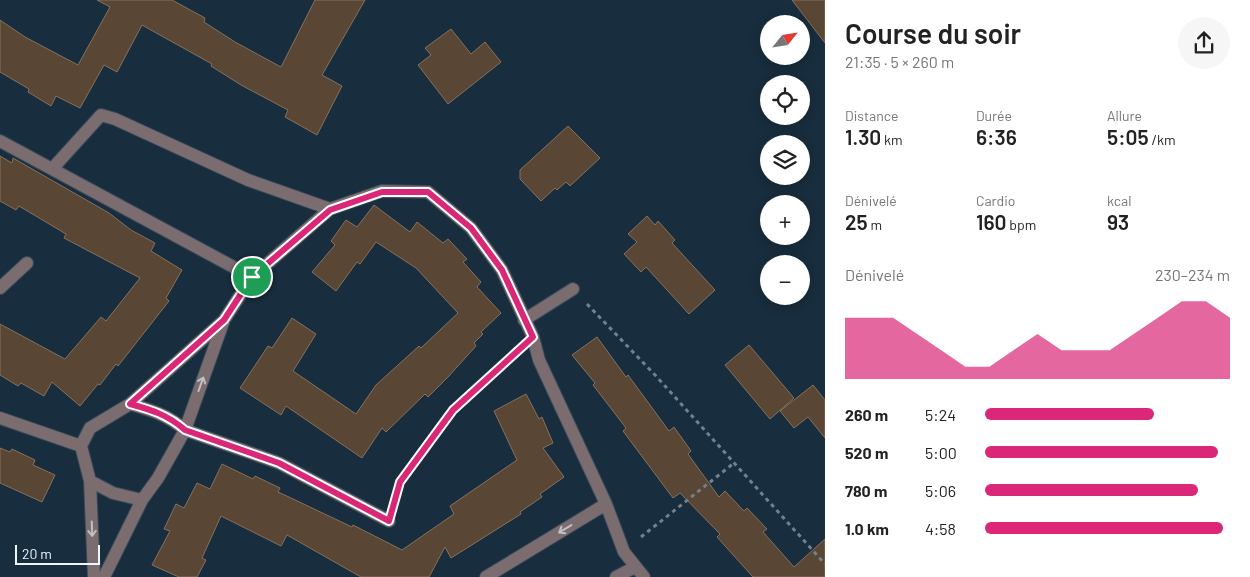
<!DOCTYPE html>
<html lang="fr">
<meta charset="utf-8">
<style>
body{margin:0;font-family:Barlow,sans-serif;background:#f6f6f6;color:#222;height:100vh;display:flex;flex-direction:column;font-size:19px;white-space:nowrap}
*{box-sizing:border-box;margin:0}
p{font-size:16px;color:#767676}
.icon{flex:none;width:28px;height:28px;fill:none;stroke:currentColor;stroke-width:2;stroke-linecap:round;stroke-linejoin:round}
.map{position:relative;flex:1;overflow:hidden}
.drawer{display:flex;flex-direction:column;background:#fff;width:425px}
.drawer>*{flex:none}
.needle{width:32px;rotate:60deg}
.fabs{position:absolute;left:760px;top:15px;display:grid;gap:10px}
.fabs a{display:grid;place-items:center;width:50px;height:50px;border-radius:50%;background:#fff;box-shadow:0 2px 12px #0003;font-size:25px}
.scale{position:absolute;left:15px;bottom:12px;width:85px;box-sizing:border-box;padding-left:5px;border:2px solid #eef6fd;border-top:0;font-size:14px;line-height:18px;white-space:nowrap;color:#eef6fd;-webkit-text-stroke:4px #182d3d;paint-order:stroke}
.pin{position:absolute;display:grid;place-items:center;width:42px;height:42px;color:#fff;margin:-21px;border:2px solid #fff;border-radius:50%;box-shadow:0 1px 5px #0007}
.round{display:grid;place-items:center;flex:none;width:52px;height:52px;border-radius:26px;background:#f6f6f6}
.head{display:flex;align-items:center;justify-content:space-between;height:85px;padding:0 20px}
h1{font-size:28px;font-weight:600;line-height:38px}
.metrics{display:grid;grid-template-columns:repeat(3,1fr);gap:8px;height:85px;padding:5px 20px}
.metrics div{display:grid;align-content:center}
.metrics b{font-size:21px;font-weight:600}
.metrics small{font-size:14px;font-weight:400}
.metrics p{font-size:14px}
.chart{height:140px;padding:10px 20px}
.chart p{display:flex;justify-content:space-between}
.chart svg{width:100%;height:90px;margin-top:5px;fill:#db2777;opacity:.7}
ul{padding:0 20px;list-style:none;font-size:16px}
li{display:grid;grid-template-columns:80px 60px 1fr;align-items:center;height:38px}
li i{height:12px;border-radius:6px;background:#db2777}
main{display:flex;flex:1;min-height:0}
.map>svg:first-child{display:block}
.building{fill:#5a4634;stroke:#86715d}
.lines{fill:none;stroke-linecap:round;stroke-linejoin:round}
.minor-casing{stroke:#364958;stroke-width:14}
.path{stroke:#71818d;stroke-width:3;stroke-dasharray:4 4;stroke-linecap:butt}
.minor{stroke:#7a6c6f;stroke-width:12}
.oneway{stroke:#c0bfc4}
.route-casing{stroke:#fff;stroke-width:10}
.route{stroke:#db2777;stroke-width:6}
</style>
<main>
<div class="map">
<svg width="825" height="577" viewBox="0 0 825 577">
<rect width="100%" height="100%" fill="#182d3d"/>
<path class="building" d="M97,0H172L205,18L204,22L235,42L281,67L315,0H365L322,75L342,86L317,135L285,117L288,110L241,85L211,66L212,64L142,25L117,72L104,65L80,108L56,96L51,106L28,92L29,89L0,72V20L25,37L78,65L110,7Z
M792,0H825V43Z
M451,29L471,54L485,42L501,62L448,104L418,65L431,55L425,48Z
M568,126L600,158L570,186L566,182L557,190L555,188L541,201L520,179V170Z
M0,156L12,163L13,158L109,213L131,230L155,243L151,251L182,270L166,298L169,301L118,366L116,364L100,385L98,384L80,406L52,382L44,396L21,383L18,386L0,375V324L65,359L101,317L106,321L140,278L64,238L66,234L19,206L16,210L0,201Z
M374,205L410,232L417,222L443,243L448,239L467,259L463,262L481,282L477,287L501,313L481,332L483,334L474,343L476,346L448,377L428,397L425,394L386,432L382,428L362,458L286,406L281,415L240,388L268,346L272,348L292,318L316,334L293,371L356,414L376,385L419,346L421,348L458,313L416,268L376,242L360,264L357,262L336,291L312,272L335,245L331,241L346,220L357,227Z
M647,216L655,225L658,221L675,240L672,243L715,290L689,314L646,267L641,272L624,254L637,242L628,234Z
M597,337L626,377L628,375L669,431L674,427L691,451L688,454L719,497L725,491L744,511L747,508L767,529L763,532L794,567L825,539V577H753L717,537L720,534L680,493L673,498L623,431L626,428L593,385L595,383L572,355Z
M749,345L794,398L770,419L725,365Z
M813,385L825,400V438L808,417L794,428L780,411Z
M526,394L539,419L542,417L553,443L543,448L564,477L540,494L542,497L520,512L521,514L451,558L445,547L429,577H361L287,535L281,546L221,516L202,558L206,560L197,577H179L152,565L170,531L164,529L176,504L184,508L197,483L210,489L222,464L253,479L255,476L280,488L278,492L291,498L352,527L353,525L402,550L454,514L450,506L517,460L494,411Z
M0,448L10,452L12,449L35,460L33,465L55,475L42,502L0,483Z"/>
<g class="lines">
<defs>
<path id="minor" d="M0,141L252,277
M52,169L101,115L115,119L248,180L330,209
M0,288L27,263
M524,320L573,289
M130,404C151,410 168,415 185,430L158,478L142,500L113,493L90,481L81,446L90,428Z
M130,404L222,322
M0,418L81,446
M90,481L94,577
M389,521L279,463L185,430L224,320L252,277L330,209L382,191L428,192L471,228L502,270L533,337L539,360L606,504L624,552L644,577
M104,577L142,500
M486,577L606,504
M616,577L635,567"/>
</defs>
<use href="#minor" class="minor-casing"/>
<path class="path" d="M587,304L656,376L825,564
M395,501L400,482L453,410L516,353
M641,537L734,463"/>
<use href="#minor" class="minor"/>
</g>
<defs><path id="oneway-shaft" d="M-6 0H5M1.5-3L5.5 0L1.5 3" fill="none" stroke-width="1.6" stroke-linecap="round" stroke-linejoin="round" transform="scale(1.25)"/></defs>
<g class="oneway">
<use href="#oneway-shaft" transform="translate(201 384) rotate(-70)"/>
<use href="#oneway-shaft" transform="translate(92 529) rotate(88)"/>
<use href="#oneway-shaft" transform="translate(565 529) rotate(149)"/>
</g>
<g class="lines">
<defs>
<path id="route" d="M382,192H428L471,228L502,270L533,337L453,410L400,482L389,521L279,463L185,430C168,415 152,410 130,404L224,320L252,277L330,210Z"/>
</defs>
<use href="#route" class="route-casing"/>
<use href="#route" class="route"/>
</g>
</svg>
<div class="fabs">
<a><svg class="needle" viewBox="-14 -14 28 28"><path d="M0-13l5 13h-10z" fill="#e53935"/><path d="M0 13l5-13h-10z" fill="#767676"/></svg></a>
<a><svg class="icon" aria-label="locate" viewBox="0 0 24 24"><circle cx="12" cy="12" r="6"/><path d="M12 2v4M12 18v4M2 12h4M18 12h4"/></svg></a>
<a><svg class="icon" aria-label="layers" viewBox="0 0 24 24"><path d="M12 4l9 5-9 5-9-5zM3 14l9 5 9-5"/></svg></a>
<a>+</a>
<a>−</a>
</div>
<div class="scale">20 m</div>
<div class="pin" style="left:252px;top:277px;background:#1e9e55"><svg class="icon" aria-label="arrive" viewBox="0 0 24 24"><path d="M6 21V4h12l-3 4 3 4H6"/></svg></div>
</div>
<section class="drawer">
<div class="head"><div><h1>Course du soir</h1><p>21:35 · 5 × 260 m</p></div><a class="round"><svg class="icon" aria-label="share" viewBox="0 0 24 24"><path d="M12 15V3M7 8l5-5 5 5M5 13v7h14v-7"/></svg></a></div>
<div class="metrics">
<div><p>Distance</p><b>1.30<small> km</small></b></div>
<div><p>Durée</p><b>6:36</b></div>
<div><p>Allure</p><b>5:05<small> /km</small></b></div>
</div>
<div class="metrics">
<div><p>Dénivelé</p><b>25<small> m</small></b></div>
<div><p>Cardio</p><b>160<small> bpm</small></b></div>
<div><p>kcal</p><b>93</b></div>
</div>
<div class="chart"><p><span>Dénivelé</span>230–234 m</p>
<svg viewBox="0 0 160 44" preserveAspectRatio="none"><path d="M0 44V14L10 14L20 14L30 22L40 30L50 38L60 38L70 30L80 22L90 30L100 30L110 30L120 22L130 14L140 6L150 6L160 14V44z"/></svg>
</div>
<ul>
<li><b>260 m</b>5:24<i style="width:69%"></i></li>
<li><b>520 m</b>5:00<i style="width:95%"></i></li>
<li><b>780 m</b>5:06<i style="width:87%"></i></li>
<li><b>1.0 km</b>4:58<i style="width:97%"></i></li>
</ul>
</section>
</main>
